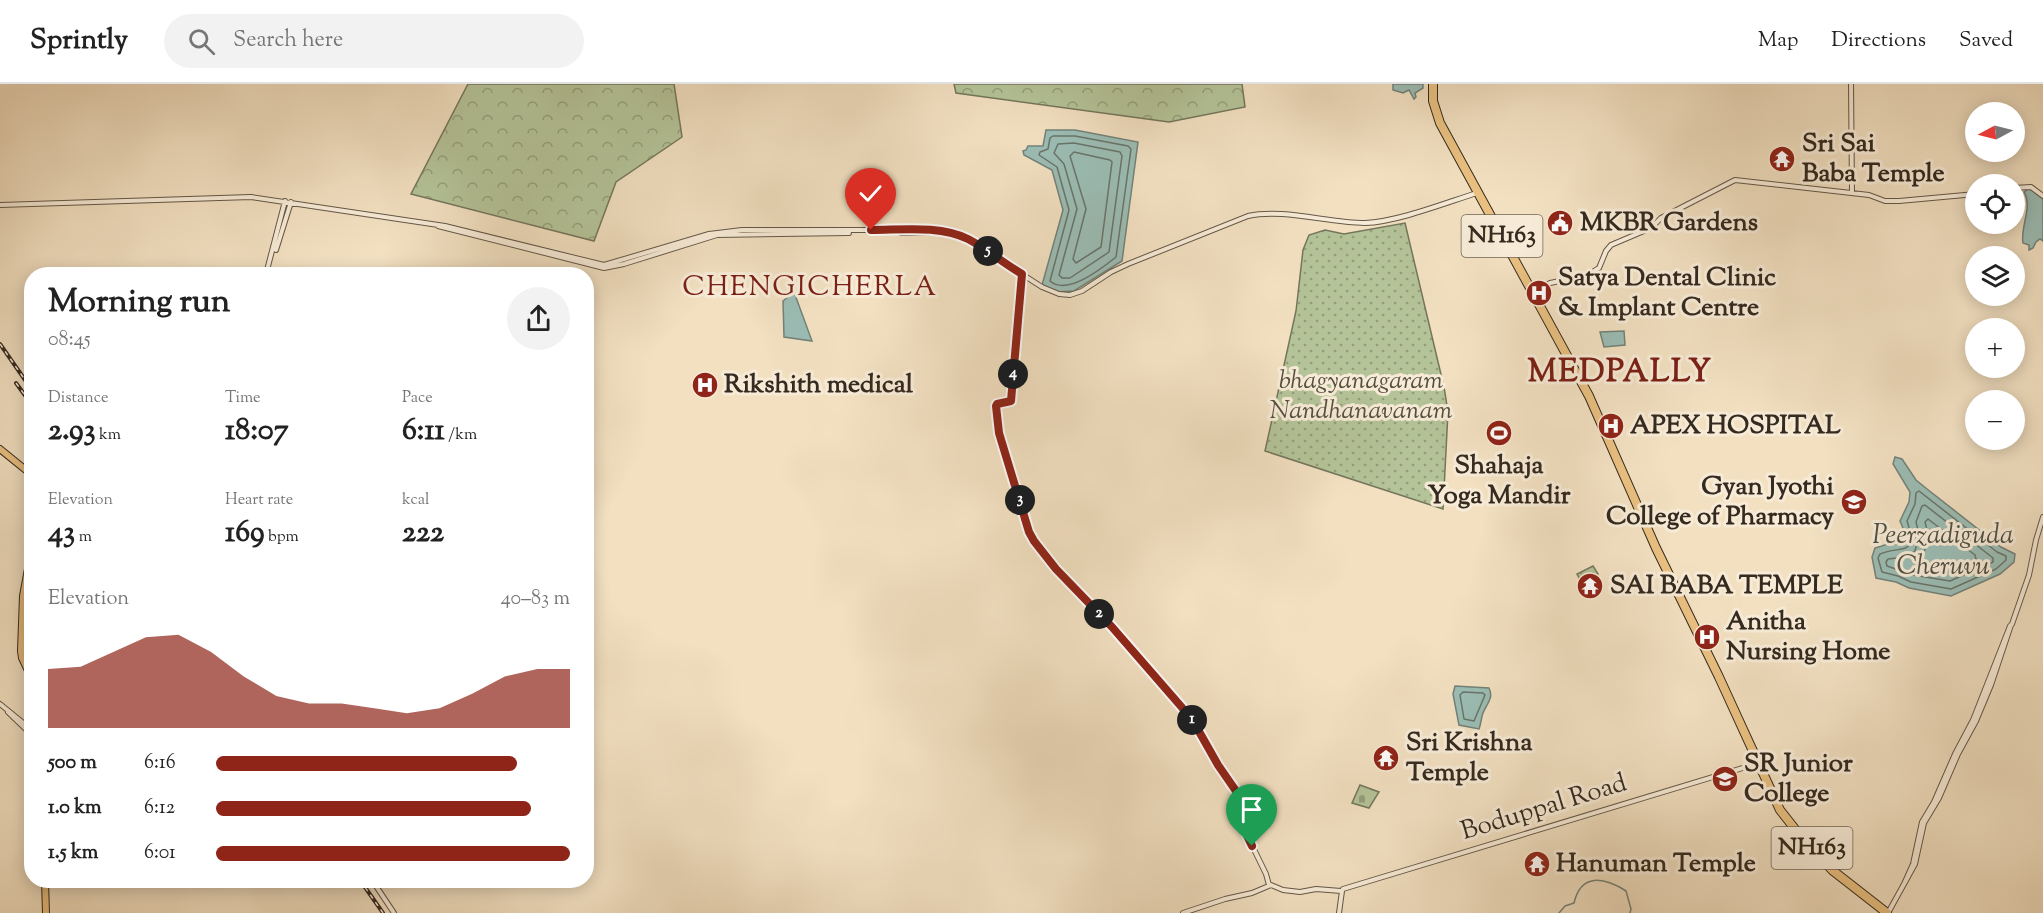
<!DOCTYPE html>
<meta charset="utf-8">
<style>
body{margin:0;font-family:"Sorts Mill Goudy",serif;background:#f2f2f2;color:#222;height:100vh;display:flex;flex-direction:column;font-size:22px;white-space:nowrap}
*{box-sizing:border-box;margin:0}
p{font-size:20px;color:#767676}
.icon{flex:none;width:33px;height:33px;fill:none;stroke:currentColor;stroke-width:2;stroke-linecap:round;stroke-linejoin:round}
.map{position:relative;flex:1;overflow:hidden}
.drawer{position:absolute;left:24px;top:183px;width:570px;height:621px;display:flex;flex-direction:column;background:#fff;border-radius:24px;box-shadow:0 3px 15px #0003}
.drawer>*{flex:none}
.needle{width:39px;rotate:263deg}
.buttons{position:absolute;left:1965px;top:18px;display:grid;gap:12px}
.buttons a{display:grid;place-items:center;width:60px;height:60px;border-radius:50%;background:#fff;box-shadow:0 3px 15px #0003;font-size:30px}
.pin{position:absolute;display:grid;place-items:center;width:51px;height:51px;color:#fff;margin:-62px -26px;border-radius:50% 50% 50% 0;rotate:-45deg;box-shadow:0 0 6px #0007}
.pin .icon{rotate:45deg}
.km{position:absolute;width:30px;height:30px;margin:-15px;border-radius:50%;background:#222;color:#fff;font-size:16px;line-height:30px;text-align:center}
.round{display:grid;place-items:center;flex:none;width:63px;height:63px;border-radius:32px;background:#f2f2f2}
.overview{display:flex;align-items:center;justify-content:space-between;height:102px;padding:0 24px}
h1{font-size:33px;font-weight:700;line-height:45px}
.stats{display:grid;grid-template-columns:repeat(3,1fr);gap:9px;height:102px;padding:6px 24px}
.stats div{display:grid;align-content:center}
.stats b{font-size:30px;font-weight:700}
.stats small{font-size:16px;font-weight:400}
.stats p{font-size:16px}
.chart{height:168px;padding:12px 24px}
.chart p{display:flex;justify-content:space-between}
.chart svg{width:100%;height:108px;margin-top:6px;fill:#8f2418;opacity:.7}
ul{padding:0 24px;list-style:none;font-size:20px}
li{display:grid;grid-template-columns:96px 72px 1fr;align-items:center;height:45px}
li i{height:15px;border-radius:8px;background:#8f2418}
header{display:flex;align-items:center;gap:36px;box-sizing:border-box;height:84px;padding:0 30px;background:#fff;border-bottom:2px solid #e0e0e0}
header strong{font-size:28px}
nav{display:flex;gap:33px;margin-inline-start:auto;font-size:21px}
.search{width:420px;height:54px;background:#f2f2f2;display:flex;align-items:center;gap:15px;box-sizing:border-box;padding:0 21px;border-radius:33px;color:#767676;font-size:22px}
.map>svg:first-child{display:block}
.grass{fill:url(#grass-dots);stroke:#74765c;stroke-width:1.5}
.forest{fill:url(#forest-crowns);stroke:#74765c;stroke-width:1.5}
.cemetery{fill:url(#cemetery-stones);stroke:#74765c;stroke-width:1.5}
.water{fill:#9bbdb5;stroke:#728279;stroke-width:1.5}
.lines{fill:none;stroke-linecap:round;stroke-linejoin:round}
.shore{stroke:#68746a;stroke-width:1.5}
.stream{stroke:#728279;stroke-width:1.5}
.minor-casing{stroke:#645848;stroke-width:6}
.major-casing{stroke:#342a1f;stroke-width:8}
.highway-casing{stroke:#342a1f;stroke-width:10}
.minor{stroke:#f7ebd7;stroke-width:4}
.major{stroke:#e9c080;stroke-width:6}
.highway{stroke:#e9c080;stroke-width:8}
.rail-casing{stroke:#342a1f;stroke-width:4}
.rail{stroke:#f7ebd7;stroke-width:1.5;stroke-dasharray:4.5;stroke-linecap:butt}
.route-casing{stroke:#fff;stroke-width:12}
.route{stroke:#8f2418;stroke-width:8}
.labels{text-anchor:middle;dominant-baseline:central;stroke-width:6;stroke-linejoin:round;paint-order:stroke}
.shield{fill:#f7ebd7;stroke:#6e6456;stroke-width:1.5}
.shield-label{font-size:24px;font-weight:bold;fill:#342a1f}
.poi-label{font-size:26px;font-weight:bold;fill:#342a1f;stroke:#f7ebd7;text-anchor:start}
.park-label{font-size:26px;font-style:italic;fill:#54503d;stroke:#f7ebd7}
.street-label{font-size:26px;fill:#342a1f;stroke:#f7ebd7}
.water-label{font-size:27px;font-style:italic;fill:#4e4f44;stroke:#f7ebd7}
.quarter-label{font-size:28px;letter-spacing:1.5px;fill:#7a1f14;stroke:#f7ebd7}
.district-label{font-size:32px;font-weight:bold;letter-spacing:1.5px;fill:#7a1f14;stroke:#f7ebd7}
</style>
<header>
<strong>Sprintly</strong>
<div class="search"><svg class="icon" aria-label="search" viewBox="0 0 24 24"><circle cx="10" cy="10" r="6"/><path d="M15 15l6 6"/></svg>Search here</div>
<nav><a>Map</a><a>Directions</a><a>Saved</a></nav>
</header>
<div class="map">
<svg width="2043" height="829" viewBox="0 0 2043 829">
<defs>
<pattern id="grass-dots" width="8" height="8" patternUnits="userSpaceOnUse" patternTransform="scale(1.5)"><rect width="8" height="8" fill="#b4c398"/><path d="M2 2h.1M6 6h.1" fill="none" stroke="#939f7b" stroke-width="1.8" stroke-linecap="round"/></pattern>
<pattern id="forest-crowns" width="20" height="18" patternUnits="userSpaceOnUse" patternTransform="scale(1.5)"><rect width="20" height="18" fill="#b4c398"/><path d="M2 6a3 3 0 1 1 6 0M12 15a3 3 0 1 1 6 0" fill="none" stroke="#939f7b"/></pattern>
<pattern id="cemetery-stones" width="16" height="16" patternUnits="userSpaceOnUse" patternTransform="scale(1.5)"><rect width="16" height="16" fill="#b4c398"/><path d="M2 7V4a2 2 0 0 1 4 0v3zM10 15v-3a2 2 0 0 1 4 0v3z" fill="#939f7b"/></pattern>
</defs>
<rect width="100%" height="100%" fill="#f2e0c1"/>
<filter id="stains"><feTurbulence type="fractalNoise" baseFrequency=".00333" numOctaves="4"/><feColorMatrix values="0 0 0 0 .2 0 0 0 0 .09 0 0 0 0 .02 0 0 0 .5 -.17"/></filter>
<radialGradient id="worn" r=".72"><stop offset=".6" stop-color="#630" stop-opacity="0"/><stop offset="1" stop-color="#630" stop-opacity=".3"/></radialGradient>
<path class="grass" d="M1405,139L1444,303L1448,328L1443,425L1265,367L1296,227L1303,166L1309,151L1325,146L1344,150Z
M1593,482L1598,490L1582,499L1577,490Z"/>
<path class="forest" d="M468,0H674L682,53L616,98L594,157L411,110Z
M954,0H1242L1245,23L1169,38L956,9Z"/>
<path class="cemetery" d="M1360,701L1379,708L1369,724L1352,719Z"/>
<path class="water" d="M1393,0H1423V4L1415,9L1416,13L1414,15L1409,6L1403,9L1393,6Z
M1046,46H1075L1138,58L1122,177L1074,207L1057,208L1042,201L1063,126L1052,86L1024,71L1023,67L1026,66L1028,62H1043Z
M2028,105L2035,106L2043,113V157L2040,155L2036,158L2033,164L2029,166V161L2023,159C2020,143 2033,123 2024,108Z
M794,208L812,257L784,253L783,217Z
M1624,247L1625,261L1604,263L1600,248Z
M1895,373L1902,375L1916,396L1927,405L2001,463L2015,470L2014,478L2000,490L1951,512L1909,504L1896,498L1876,494L1872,473L1875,464L1888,460H1903L1905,449L1900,437L1909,418L1910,408L1893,380Z
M1455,602L1489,604C1494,614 1487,619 1483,629C1481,634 1481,640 1479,645L1459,641L1453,610Z"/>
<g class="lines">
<path class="shore" d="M1053,52H1075L1128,62L1131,65L1116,173C1101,185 1067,212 1050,197L1069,126L1057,83L1039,71L1040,68L1048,65L1050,54Z
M1074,59L1120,68L1122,72L1109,168L1070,194H1062L1059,191L1077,125L1064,80L1054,69L1058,60Z
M1074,68L1110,76L1112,78L1101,163L1076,179L1073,175L1086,125L1070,72Z
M1919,407L1997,468L2006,472V476L1996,485L1951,505L1911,498L1898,492L1882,488L1878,474L1880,470C1902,461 1919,473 1907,437L1915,420L1916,409Z
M1925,421L1993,474V478L1950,497L1913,491L1887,482L1886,478L1888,475L1906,473L1915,467L1919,450L1916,438L1922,422Z
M1928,435L1975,471L1976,475L1950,488L1917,482L1916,479C1927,468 1930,453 1925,438Z
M1463,608L1483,609L1485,611L1474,637L1464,635L1460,611Z"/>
<path class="stream" d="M1559,829L1565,822L1574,819C1581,789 1604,793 1626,807L1631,825L1630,829"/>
<defs>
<path id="minor" d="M1851,0L1852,109
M2014,104L2031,103L2043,112
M0,121L251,113L445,142L604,181L709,150L742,146H934L950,149L967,155L1042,203L1059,210L1070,211L1082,207L1111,188L1128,180L1248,132C1283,124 1328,139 1365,139C1397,138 1445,119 1477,109
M438,142L604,184L624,180L717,151L849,149
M901,149L936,148
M276,166L291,118
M266,190L285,117
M1022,190L1011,317L997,320L996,322L999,349L1029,448L1034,457L1056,485L1112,543L1192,635L1218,681L1236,707L1246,749L1266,790L1269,801
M1533,211L1550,199L1585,192L1594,187L1599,184L1606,167L1611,161L1651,144L1661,134L1735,96L1869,111L1885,117H1899L1976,110
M2011,541L1991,601L1976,637L1958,670L1939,714L1924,739L1915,780L1904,800L1913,780L1922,738L1934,718L1955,670L1973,636L2010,542L2012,540L2029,491L2036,456L2043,433
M0,620L32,646
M8,628L32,651
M372,796L394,829
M1343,805L1756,680
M1183,829L1225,815L1252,809L1271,801L1283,806L1300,808L1316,805L1341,807
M1339,829L1342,807
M1888,829L1904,800"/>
<path id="major" d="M0,365L32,391
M32,463L23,512L21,567L22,574L32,595
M45,796L46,829"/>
<path id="highway" d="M1433,0V17L1440,39L1589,312L1656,464L1719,593L1780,726L1795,745L1832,786L1887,829"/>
</defs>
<use href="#minor" class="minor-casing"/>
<use href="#major" class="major-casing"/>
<use href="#highway" class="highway-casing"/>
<use href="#minor" class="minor"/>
<use href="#major" class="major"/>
<use href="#highway" class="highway"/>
<defs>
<path id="rail" d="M0,260L32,306
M16,299L32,321
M360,796L383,829"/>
</defs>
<use href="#rail" class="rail-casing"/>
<use href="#rail" class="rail"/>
</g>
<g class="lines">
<defs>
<path id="route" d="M871,146C902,146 939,141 968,155C987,165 1003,179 1022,190L1011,317L997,320L996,322L999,349L1029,448L1034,457L1056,485L1112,543L1192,635L1218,681L1236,707L1246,749L1252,762"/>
</defs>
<use href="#route" class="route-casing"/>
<use href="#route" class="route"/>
</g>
<defs>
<symbol id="temple-disc" viewBox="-11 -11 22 22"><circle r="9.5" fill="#8f2418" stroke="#f7ebd7"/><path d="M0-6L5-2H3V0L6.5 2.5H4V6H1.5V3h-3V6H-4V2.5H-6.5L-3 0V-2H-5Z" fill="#fff"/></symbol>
<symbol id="civic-disc" viewBox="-11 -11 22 22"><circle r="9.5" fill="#8f2418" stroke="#f7ebd7"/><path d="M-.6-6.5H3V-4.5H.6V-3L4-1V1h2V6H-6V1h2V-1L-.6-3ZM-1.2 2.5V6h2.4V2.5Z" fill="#fff"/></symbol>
<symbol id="hospital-disc" viewBox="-11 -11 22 22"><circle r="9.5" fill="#8f2418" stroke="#f7ebd7"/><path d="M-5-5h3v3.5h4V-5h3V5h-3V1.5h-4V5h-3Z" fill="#fff"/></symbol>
<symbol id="stadium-disc" viewBox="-11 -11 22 22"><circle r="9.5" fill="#8f2418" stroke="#f7ebd7"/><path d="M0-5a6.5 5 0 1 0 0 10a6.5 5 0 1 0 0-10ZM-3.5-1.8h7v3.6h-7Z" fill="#fff"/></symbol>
<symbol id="university-disc" viewBox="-11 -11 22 22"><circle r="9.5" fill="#8f2418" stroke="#f7ebd7"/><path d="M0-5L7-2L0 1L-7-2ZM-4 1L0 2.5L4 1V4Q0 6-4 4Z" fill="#fff"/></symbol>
</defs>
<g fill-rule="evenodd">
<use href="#temple-disc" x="1767" y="60" width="30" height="30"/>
<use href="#civic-disc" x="1545" y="124" width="30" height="30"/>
<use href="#hospital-disc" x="1524" y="194" width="30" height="30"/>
<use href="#hospital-disc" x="690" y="286" width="30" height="30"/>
<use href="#hospital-disc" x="1596" y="327" width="30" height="30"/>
<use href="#stadium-disc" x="1484" y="334" width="30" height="30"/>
<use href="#university-disc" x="1839" y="403" width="30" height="30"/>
<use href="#temple-disc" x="1575" y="487" width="30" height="30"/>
<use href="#hospital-disc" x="1692" y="538" width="30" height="30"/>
<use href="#temple-disc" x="1371" y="659" width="30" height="30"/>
<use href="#university-disc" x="1710" y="680" width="30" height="30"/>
<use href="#temple-disc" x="1522" y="765" width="30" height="30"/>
</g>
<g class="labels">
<g class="shield">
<rect x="1461.5" y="131" width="81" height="42" rx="4.5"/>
<rect x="1771.5" y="743" width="81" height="42" rx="4.5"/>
</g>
<g class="shield-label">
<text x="1502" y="152">NH163</text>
<text x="1812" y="764">NH163</text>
</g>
<g class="poi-label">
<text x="1802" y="60">Sri Sai<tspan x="1802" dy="30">Baba Temple</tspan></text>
<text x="1580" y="139">MKBR Gardens</text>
<text x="1558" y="194">Satya Dental Clinic<tspan x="1558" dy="30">&amp; Implant Centre</tspan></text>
<text x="724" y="301">Rikshith medical</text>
<text x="1630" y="342">APEX HOSPITAL</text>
<text x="1499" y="382" text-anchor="middle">Shahaja<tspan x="1499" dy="30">Yoga Mandir</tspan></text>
<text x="1834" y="403" text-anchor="end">Gyan Jyothi<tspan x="1834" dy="30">College of Pharmacy</tspan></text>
<text x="1610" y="502">SAI BABA TEMPLE</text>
<text x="1726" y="538">Anitha<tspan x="1726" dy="30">Nursing Home</tspan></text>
<text x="1406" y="659">Sri Krishna<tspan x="1406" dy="30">Temple</tspan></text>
<text x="1744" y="680">SR Junior<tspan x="1744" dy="30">College</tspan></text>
<text x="1556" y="780">Hanuman Temple</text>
</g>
<g class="park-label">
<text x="1361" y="297">bhagyanagaram<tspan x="1361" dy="30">Nandhanavanam</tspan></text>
</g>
<g class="street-label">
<text transform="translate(1544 724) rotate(-17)">Boduppal Road</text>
</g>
<g class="water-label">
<text x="1943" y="452">Peerzadiguda<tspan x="1943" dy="31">Cheruvu</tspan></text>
</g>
<g class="quarter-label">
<text x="810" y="204">CHENGICHERLA</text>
</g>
<g class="district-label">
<text x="1620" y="289">MEDPALLY</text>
</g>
</g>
<rect width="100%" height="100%" filter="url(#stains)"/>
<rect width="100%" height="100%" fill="url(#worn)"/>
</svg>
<div class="buttons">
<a><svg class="needle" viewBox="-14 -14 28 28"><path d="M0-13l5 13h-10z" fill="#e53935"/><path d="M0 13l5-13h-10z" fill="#767676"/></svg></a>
<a><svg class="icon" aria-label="locate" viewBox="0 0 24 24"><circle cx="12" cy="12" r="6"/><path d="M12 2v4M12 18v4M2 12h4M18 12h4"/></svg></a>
<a><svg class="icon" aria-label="layers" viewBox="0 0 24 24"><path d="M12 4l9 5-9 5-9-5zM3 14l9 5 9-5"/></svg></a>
<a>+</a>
<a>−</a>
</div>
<div class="pin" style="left:1252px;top:762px;background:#1e9e55"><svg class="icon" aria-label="arrive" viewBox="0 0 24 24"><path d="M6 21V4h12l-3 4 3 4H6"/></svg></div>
<div class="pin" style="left:871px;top:146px;background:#d93025"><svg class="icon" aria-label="check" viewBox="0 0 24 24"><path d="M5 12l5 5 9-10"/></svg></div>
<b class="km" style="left:1192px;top:636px">1</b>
<b class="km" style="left:1099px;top:530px">2</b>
<b class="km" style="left:1020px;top:416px">3</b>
<b class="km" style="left:1013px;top:290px">4</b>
<b class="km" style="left:988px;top:167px">5</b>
<section class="drawer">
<div class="overview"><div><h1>Morning run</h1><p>08:45</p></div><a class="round"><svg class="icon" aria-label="share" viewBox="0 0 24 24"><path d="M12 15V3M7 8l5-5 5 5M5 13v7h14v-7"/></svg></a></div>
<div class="stats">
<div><p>Distance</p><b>2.93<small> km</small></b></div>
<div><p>Time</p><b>18:07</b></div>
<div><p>Pace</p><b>6:11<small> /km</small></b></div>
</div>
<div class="stats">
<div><p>Elevation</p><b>43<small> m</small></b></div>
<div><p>Heart rate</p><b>169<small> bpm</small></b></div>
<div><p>kcal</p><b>222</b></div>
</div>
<div class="chart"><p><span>Elevation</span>40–83 m</p>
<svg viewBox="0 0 160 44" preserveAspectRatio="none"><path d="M0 44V20L10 19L20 13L30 7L40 6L50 13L60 23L70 31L80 34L90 34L100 36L110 38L120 36L130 30L140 23L150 20L160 20V44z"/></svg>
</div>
<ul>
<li><b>500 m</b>6:16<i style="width:85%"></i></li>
<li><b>1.0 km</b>6:12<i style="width:89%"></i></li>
<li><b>1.5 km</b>6:01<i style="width:100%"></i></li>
</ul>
</section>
</div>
